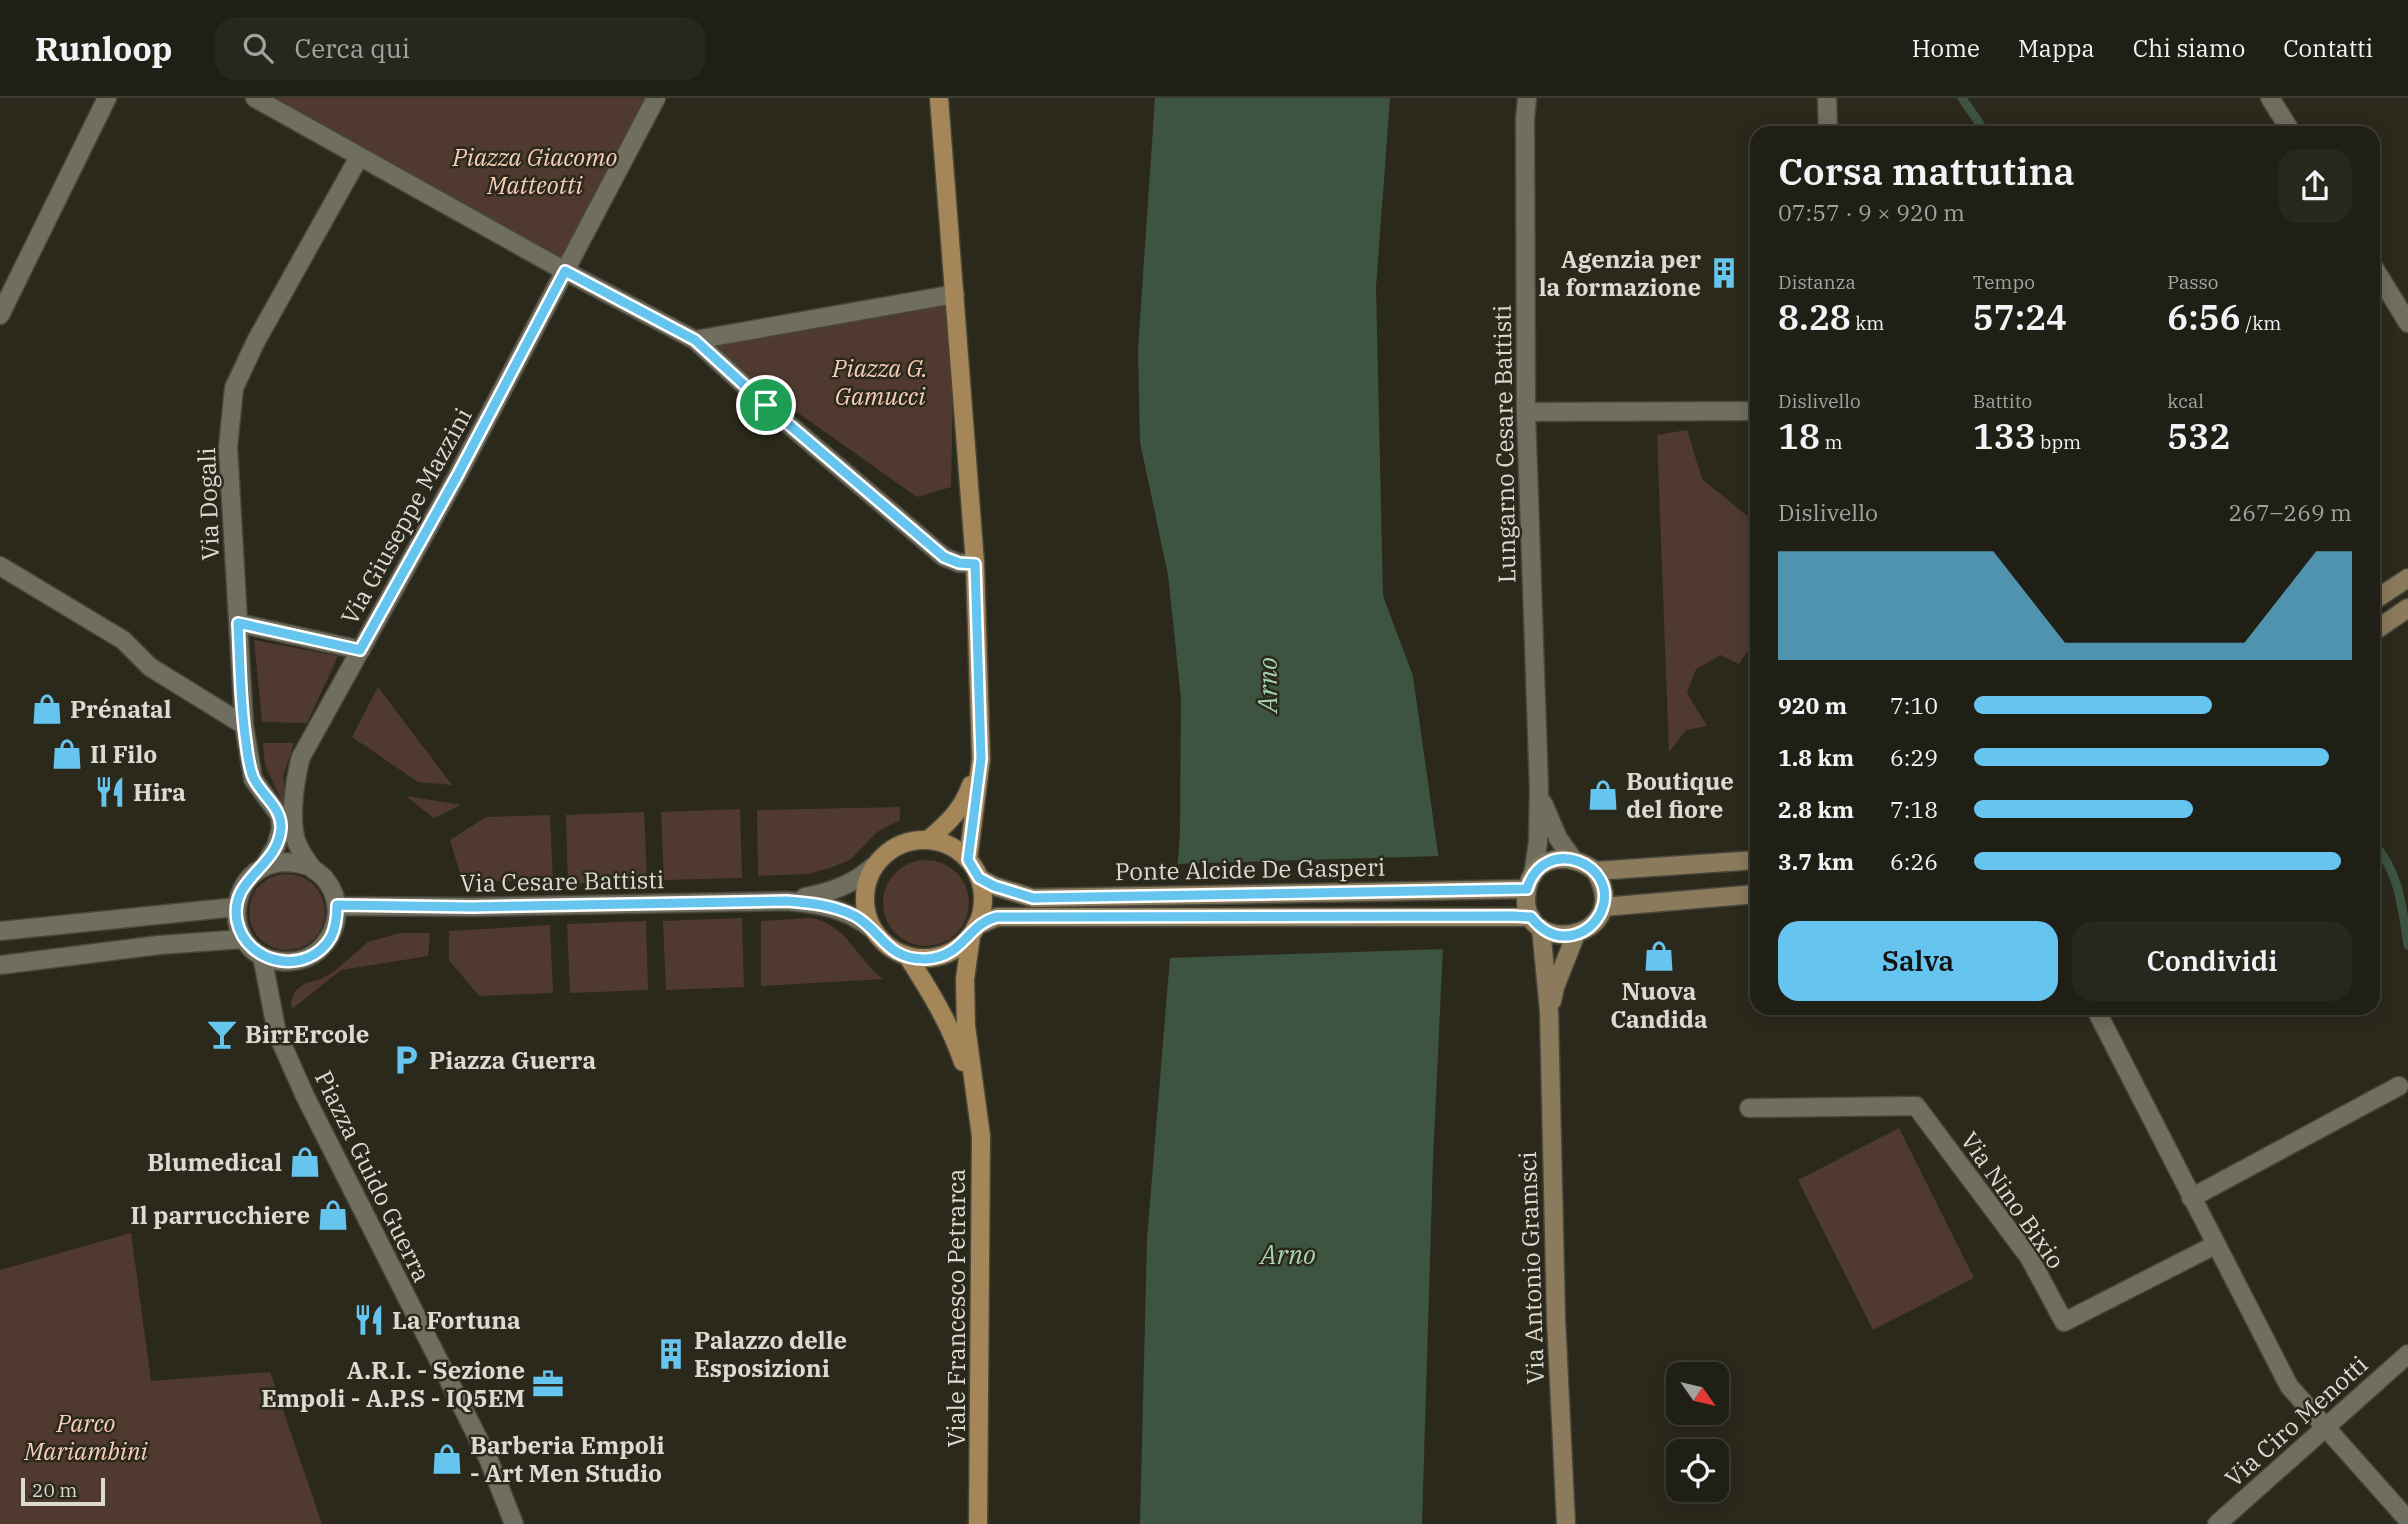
<!DOCTYPE html>
<html lang="it">
<meta charset="utf-8">
<style>
body{margin:0;font-family:"IBM Plex Serif",serif;background:#28271e;color:#f1f3f6;height:100vh;display:flex;flex-direction:column;font-size:26px;white-space:nowrap}
*{box-sizing:border-box;margin:0}
p{font-size:23px;color:#a2a2a0}
.icon{flex:none;width:38px;height:38px;fill:none;stroke:currentColor;stroke-width:2;stroke-linecap:round;stroke-linejoin:round}
.map{position:relative;flex:1;overflow:hidden}
.drawer{position:absolute;left:1750px;top:28px;width:630px;height:889px;display:flex;flex-direction:column;background:#201f15;border-radius:21px;box-shadow:0 4px 18px #0003,0 0 0 2px #3d3d34}
.drawer>*{flex:none}
.needle{width:46px;rotate:124deg}
.tools{position:absolute;left:1666px;top:1264px;display:grid;gap:14px}
.tools a{display:grid;place-items:center;width:63px;height:63px;border-radius:14px;background:#201f15;box-shadow:0 4px 18px #0003,0 0 0 2px #3d3d34;font-size:35px}
.scale{position:absolute;left:21px;bottom:18px;width:84px;box-sizing:border-box;padding-left:7px;border:4px solid #dcdbd2;border-top:0;font-size:19px;line-height:24px;white-space:nowrap;color:#dcdbd2;-webkit-text-stroke:5px #2b291c;paint-order:stroke}
.pin{position:absolute;display:grid;place-items:center;width:60px;height:60px;color:#fff;margin:-30px;border:4px solid #fff;border-radius:50%;box-shadow:0 2px 7px #0007}
.round{display:grid;place-items:center;flex:none;width:74px;height:74px;border-radius:21px;background:#28271e}
.head{display:flex;align-items:center;justify-content:space-between;height:119px;padding:0 28px}
h1{font-size:38px;font-weight:600;line-height:52px}
.figures{display:grid;grid-template-columns:repeat(3,1fr);gap:10px;height:119px;padding:7px 28px}
.figures div{display:grid;align-content:center}
.figures b{font-size:35px;font-weight:600}
.figures small{font-size:19px;font-weight:400}
.figures p{font-size:19px}
.chart{height:196px;padding:14px 28px}
.chart p{display:flex;justify-content:space-between}
.chart svg{width:100%;height:126px;margin-top:7px;fill:#65c5ef;opacity:.7}
.cta{display:flex;gap:14px;margin-top:auto;padding:14px 28px}
.cta a{flex:1;height:80px;border-radius:21px;background:#65c5ef;color:#111;font-size:28px;font-weight:600;line-height:80px;text-align:center}
.cta a+a{background:#28271e;color:#f1f3f6}
ul{padding:0 28px;list-style:none;font-size:23px}
li{display:grid;grid-template-columns:112px 84px 1fr;align-items:center;height:52px}
li i{height:18px;border-radius:9px;background:#65c5ef}
header{display:flex;align-items:center;gap:42px;box-sizing:border-box;height:98px;padding:0 35px;background:#201f15;border-bottom:2px solid #3d3d34}
header strong{font-size:33px}
nav{display:flex;gap:38px;margin-inline-start:auto;font-size:24px}
.search{width:490px;height:63px;background:#28271e;display:flex;align-items:center;gap:18px;box-sizing:border-box;padding:0 24px;border-radius:21px;color:#a2a2a0;font-size:26px}
.map>svg:first-child{display:block}
.green{fill:#503a30}
.water{fill:#3d5441}
.pier{fill:#2b291c}
.lines{fill:none;stroke-linecap:round;stroke-linejoin:round}
.stream{stroke:#3d5441;stroke-width:9}
.street-casing{stroke:#48463b;stroke-width:21}
.secondary-casing{stroke:#48463b;stroke-width:21}
.primary-casing{stroke:#48463b;stroke-width:21}
.street{stroke:#706e5f;stroke-width:18}
.secondary{stroke:#8b7a5c;stroke-width:18}
.primary{stroke:#a58658;stroke-width:18}
.route-casing{stroke:#fff;stroke-width:14}
.route{stroke:#65c5ef;stroke-width:9}
.labels{text-anchor:middle;dominant-baseline:central;stroke-width:5;stroke-linejoin:round;paint-order:stroke}
.park-label{font-size:24px;font-style:italic;fill:#facdb9;stroke:#2b291c}
.poi-label{font-size:24px;font-weight:bold;fill:#dcdbd2;stroke:#2b291c;text-anchor:start}
.street-label{font-size:24px;fill:#dcdbd2;stroke:#2b291c}
.water-label{font-size:26px;font-style:italic;fill:#a6d5af;stroke:#2b291c}
</style>
<header>
<strong>Runloop</strong>
<div class="search"><svg class="icon" aria-label="search" viewBox="0 0 24 24"><circle cx="10" cy="10" r="6"/><path d="M15 15l6 6"/></svg>Cerca qui</div>
<nav><a>Home</a><a>Mappa</a><a>Chi siamo</a><a>Contatti</a></nav>
</header>
<div class="map">
<svg width="2408" height="1426" viewBox="0 0 2408 1426">
<rect width="100%" height="100%" fill="#2b291c"/>
<path class="green" d="M255,0H656L565,173Z
M955,196L951,389L917,399L695,242Z
M1687,332L1702,381L1757,426V539L1739,566L1721,557L1696,571L1687,595L1707,628L1686,632L1669,654L1657,337Z
M254,542L338,558L307,625L262,624Z
M378,589L452,687L418,684L352,639Z
M263,645H294L283,678L287,708L285,710L265,667Z
M406,698L461,707L434,720Z
M900,709V722L877,734L850,762L830,770L808,776L758,778L757,712Z
M740,711L742,780L664,782L661,714Z
M644,714L647,782L568,786L566,717Z
M550,717L553,785L462,782L450,742L486,719Z
M883 805a43 43 0 1 1 86 0a43 43 0 1 1-86 0Z
M249 814a38 38 0 1 1 76 0a38 38 0 1 1-76 0Z
M742,820L744,889L666,892L663,823Z
M809,820C846,824 856,861 883,881L761,888V823Z
M646,823L648,892L570,895L567,826Z
M550,827L553,895L479,898L449,862V833Z
M400,835H430L428,858L341,872L292,911L291,904L296,892L306,885L321,881L336,872L368,844Z
M1899,1030L1974,1180L1873,1232L1798,1082Z
M131,1135L151,1283L270,1274L322,1426H0V1172Z"/>
<path class="water" d="M1155,0H1390L1376,189L1383,498L1413,578L1445,805L1433,1062L1422,1426H1140L1147,1141L1180,736L1181,600L1168,477L1140,344L1138,252Z"/>
<path class="pier" d="M1441,758L1448,805L1446,851L1167,860L1174,766Z"/>
<g class="lines">
<path class="stream" d="M1962,0L1986,35
M2373,745C2400,774 2402,810 2408,847"/>
<defs>
<path id="street" d="M255,0L565,173L695,242L766,307L944,459L959,465H975
M1527,0L1525,22L1526,314L1539,691L1538,744L1533,777
M1827,0L1828,35
M2270,0L2292,35
M2373,168L2408,225
M0,217L107,0
M695,242L955,196
M1526,314L1757,313
M0,468L123,542L150,569L244,627
M238,525L361,552
M1543,705L1558,740L1573,761
M264,768L276,748L281,731L280,718L253,681L244,627L228,349L234,290L256,243L359,59
M311,769C229,740 210,854 279,863C295,865 311,861 322,849C340,829 342,802 325,781C322,777 317,774 313,771C307,764 297,748 295,739C290,717 295,680 301,659L457,378L656,0
M805,799C832,794 854,786 875,767
M337,808L472,809L787,803C820,806 845,810 871,830
M0,833L236,809
M262,858L277,935L305,998L488,1360L514,1426
M0,867L159,847L244,841
M2095,910L2289,1288L2408,1422
M1749,1010L1916,1008L2029,1159L2064,1224L2215,1147
M2191,1100L2399,988
M2217,1426L2408,1256"/>
<path id="secondary" d="M2373,503L2408,480
M2373,534L2408,510
M1595,773C1638,845 1514,862 1527,792C1533,756 1571,754 1595,773L1757,762
M979,780L994,788L1033,800L1527,791
M1603,809L1757,796
M976,828L997,819H1531
M1541,830L1549,913L1556,1221L1566,1426
M1552,903L1555,889L1576,836"/>
<path id="primary" d="M939,0L975,465L981,661L968,762
M865 801a59 59 0 1 1 118 0a59 59 0 1 1-118 0Z
M928,742C948,725 962,712 971,687
M971,838L965,881L966,928L981,1038L978,1426
M908,859C930,893 950,926 963,964"/>
</defs>
<use href="#street" class="street-casing"/>
<use href="#secondary" class="secondary-casing"/>
<use href="#primary" class="primary-casing"/>
<use href="#street" class="street"/>
<use href="#secondary" class="secondary"/>
<use href="#primary" class="primary"/>
</g>
<g class="lines">
<defs>
<path id="route" d="M565,173L695,242L766,307L944,459L959,465L975,466L981,661L968,762L979,780L994,788L1033,800L1527,791C1543,735 1622,765 1601,814C1595,826 1586,834 1573,837C1556,841 1542,833 1531,819L1512,818L997,819C967,826 964,859 926,861C886,862 882,833 855,818C833,807 811,805 787,803L472,809L337,807C337,818 336,829 331,839C308,879 246,867 237,823C229,779 278,771 281,730C282,709 261,697 253,679C248,666 247,651 245,637C240,600 240,562 238,525L360,552L457,378Z"/>
</defs>
<use href="#route" class="route-casing"/>
<use href="#route" class="route"/>
</g>
<defs>
<symbol id="building-bare" viewBox="-9 -9 18 18"><path d="M-4-6H4V6H1V3H-1V6H-4ZM-2.5-4.3h1.7v1.8h-1.7ZM.8-4.3h1.7v1.8H.8ZM-2.5-1h1.7V.8h-1.7ZM.8-1h1.7V.8H.8Z" fill="#65c5ef" stroke="#2b291c" stroke-width="2.5" paint-order="stroke"/></symbol>
<symbol id="shop-bare" viewBox="-9 -9 18 18"><path d="M-5-2.5h2.3a2.7 3.5 0 0 1 5.4 0H5L5.5 6h-11ZM-1.5-2.5h3a1.5 2.3 0 0 0-3 0Z" fill="#65c5ef" stroke="#2b291c" stroke-width="2.5" paint-order="stroke"/></symbol>
<symbol id="restaurant-bare" viewBox="-9 -9 18 18"><path d="M-5-6h1v4h1v-4h1v4h1v-4h1v5L-1.5 .5V6h-2V.5L-5-1ZM5-6V6H3V1.5H1.5Q1.5-4 5-6Z" fill="#65c5ef" stroke="#2b291c" stroke-width="2.5" paint-order="stroke"/></symbol>
<symbol id="bar-bare" viewBox="-9 -9 18 18"><path d="M-6-5H6L.8 .8V4.5H3.5V6h-7V4.5H-.8V.8Z" fill="#65c5ef" stroke="#2b291c" stroke-width="2.5" paint-order="stroke"/></symbol>
<symbol id="parking-bare" viewBox="-9 -9 18 18"><path d="M-3.5-5.5H1a3.5 3.5 0 0 1 0 7H-1V5.5H-3.5ZM-1-3.4V-.6H.8a1.4 1.4 0 0 0 0-2.8Z" fill="#65c5ef" stroke="#2b291c" stroke-width="2.5" paint-order="stroke"/></symbol>
<symbol id="office-bare" viewBox="-9 -9 18 18"><path d="M-6-3h4V-5.5h4V-3h4V5H-6ZM-1-4.5V-3h2v-1.5ZM-6 0V1H6V0Z" fill="#65c5ef" stroke="#2b291c" stroke-width="2.5" paint-order="stroke"/></symbol>
</defs>
<g fill-rule="evenodd">
<use href="#building-bare" x="1702" y="153" width="44" height="44"/>
<use href="#shop-bare" x="25" y="589" width="44" height="44"/>
<use href="#shop-bare" x="45" y="634" width="44" height="44"/>
<use href="#restaurant-bare" x="88" y="672" width="44" height="44"/>
<use href="#shop-bare" x="1581" y="675" width="44" height="44"/>
<use href="#shop-bare" x="1637" y="836" width="44" height="44"/>
<use href="#bar-bare" x="200" y="914" width="44" height="44"/>
<use href="#parking-bare" x="384" y="940" width="44" height="44"/>
<use href="#shop-bare" x="283" y="1042" width="44" height="44"/>
<use href="#shop-bare" x="311" y="1095" width="44" height="44"/>
<use href="#restaurant-bare" x="347" y="1200" width="44" height="44"/>
<use href="#building-bare" x="649" y="1234" width="44" height="44"/>
<use href="#office-bare" x="526" y="1264" width="44" height="44"/>
<use href="#shop-bare" x="425" y="1339" width="44" height="44"/>
</g>
<g class="labels">
<g class="park-label">
<text x="535" y="59">Piazza Giacomo<tspan x="535" dy="28">Matteotti</tspan></text>
<text x="880" y="270">Piazza G.<tspan x="880" dy="28">Gamucci</tspan></text>
<text x="86" y="1325">Parco<tspan x="86" dy="28">Mariambini</tspan></text>
</g>
<g class="poi-label">
<text x="1701" y="161" text-anchor="end">Agenzia per<tspan x="1701" dy="28">la formazione</tspan></text>
<text x="70" y="611">Prénatal</text>
<text x="90" y="656">Il Filo</text>
<text x="1626" y="683">Boutique<tspan x="1626" dy="28">del fiore</tspan></text>
<text x="133" y="694">Hira</text>
<text x="1659" y="893" text-anchor="middle">Nuova<tspan x="1659" dy="28">Candida</tspan></text>
<text x="245" y="936">BirrErcole</text>
<text x="429" y="962">Piazza Guerra</text>
<text x="282" y="1064" text-anchor="end">Blumedical</text>
<text x="310" y="1117" text-anchor="end">Il parrucchiere</text>
<text x="392" y="1222">La Fortuna</text>
<text x="694" y="1242">Palazzo delle<tspan x="694" dy="28">Esposizioni</tspan></text>
<text x="525" y="1272" text-anchor="end">A.R.I. - Sezione<tspan x="525" dy="28">Empoli - A.P.S - IQ5EM</tspan></text>
<text x="470" y="1347">Barberia Empoli<tspan x="470" dy="28">- Art Men Studio</tspan></text>
</g>
<g class="street-label">
<text transform="translate(1504 346) rotate(-91)">Lungarno Cesare Battisti</text>
<text transform="translate(208 406) rotate(-92)">Via Dogali</text>
<text transform="translate(406 418) rotate(-61)">Via Giuseppe Mazzini</text>
<text transform="translate(1250 771) rotate(-1)">Ponte Alcide De Gasperi</text>
<text transform="translate(562 783) rotate(-1)">Via Cesare Battisti</text>
<text transform="translate(373 1078) rotate(64)">Piazza Guido Guerra</text>
<text transform="translate(2013 1102) rotate(55)">Via Nino Bixio</text>
<text transform="translate(1531 1170) rotate(-92)">Via Antonio Gramsci</text>
<text transform="translate(956 1210) rotate(-90)">Viale Francesco Petrarca</text>
<text transform="translate(2296 1323) rotate(-42)">Via Ciro Menotti</text>
</g>
<g class="water-label">
<text transform="translate(1267 587) rotate(-90)">Arno</text>
<text x="1288" y="1156">Arno</text>
</g>
</g>
</svg>
<div class="tools">
<a><svg class="needle" viewBox="-14 -14 28 28"><path d="M0-13l5 13h-10z" fill="#e53935"/><path d="M0 13l5-13h-10z" fill="#a2a2a0"/></svg></a>
<a><svg class="icon" aria-label="locate" viewBox="0 0 24 24"><circle cx="12" cy="12" r="6"/><path d="M12 2v4M12 18v4M2 12h4M18 12h4"/></svg></a>
</div>
<div class="scale">20 m</div>
<div class="pin" style="left:766px;top:307px;background:#1e9e55"><svg class="icon" aria-label="arrive" viewBox="0 0 24 24"><path d="M6 21V4h12l-3 4 3 4H6"/></svg></div>
<section class="drawer">
<div class="head"><div><h1>Corsa mattutina</h1><p>07:57 · 9 × 920 m</p></div><a class="round"><svg class="icon" aria-label="share" viewBox="0 0 24 24"><path d="M12 15V3M7 8l5-5 5 5M5 13v7h14v-7"/></svg></a></div>
<div class="figures">
<div><p>Distanza</p><b>8.28<small> km</small></b></div>
<div><p>Tempo</p><b>57:24</b></div>
<div><p>Passo</p><b>6:56<small> /km</small></b></div>
</div>
<div class="figures">
<div><p>Dislivello</p><b>18<small> m</small></b></div>
<div><p>Battito</p><b>133<small> bpm</small></b></div>
<div><p>kcal</p><b>532</b></div>
</div>
<div class="chart"><p><span>Dislivello</span>267–269 m</p>
<svg viewBox="0 0 160 44" preserveAspectRatio="none"><path d="M0 44V6L10 6L20 6L30 6L40 6L50 6L60 6L70 22L80 38L90 38L100 38L110 38L120 38L130 38L140 22L150 6L160 6V44z"/></svg>
</div>
<ul>
<li><b>920 m</b>7:10<i style="width:63%"></i></li>
<li><b>1.8 km</b>6:29<i style="width:94%"></i></li>
<li><b>2.8 km</b>7:18<i style="width:58%"></i></li>
<li><b>3.7 km</b>6:26<i style="width:97%"></i></li>
</ul>
<div class="cta"><a>Salva</a><a>Condividi</a></div>
</section>
</div>
